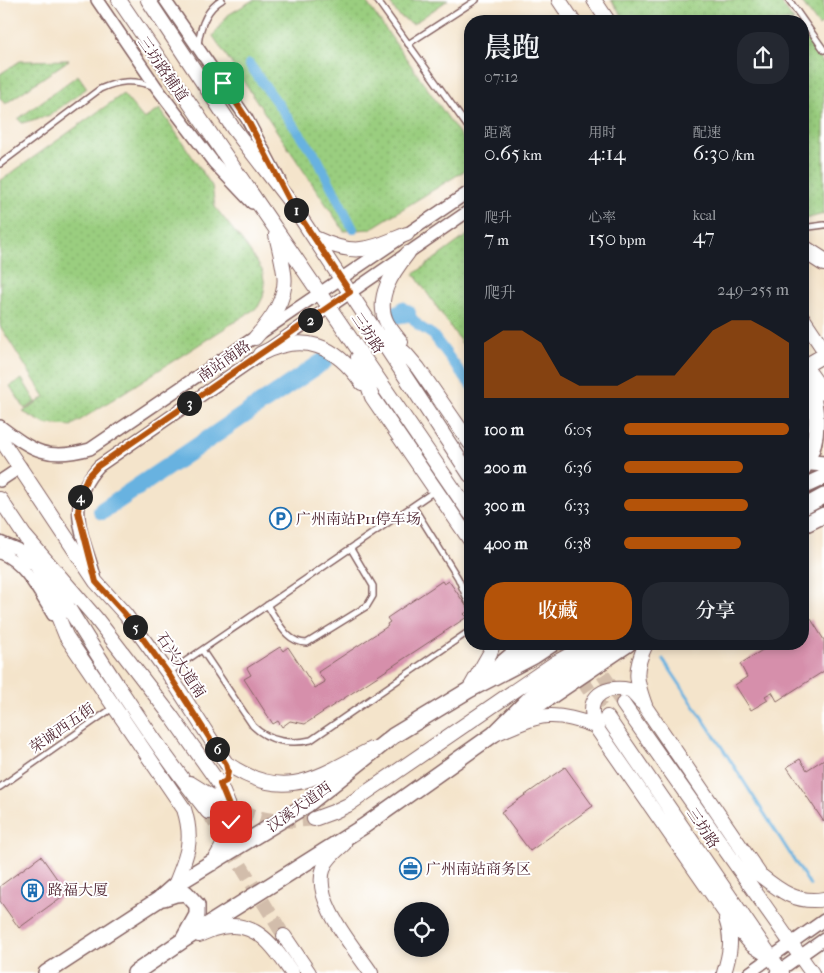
<!DOCTYPE html>
<html lang="zh">
<meta charset="utf-8">
<style>
body{margin:0;font-family:"IM FELL French Canon","Noto Serif SC",serif;background:#242831;color:#f1f3f6;height:100vh;display:flex;flex-direction:column;font-size:19px;white-space:nowrap}
*{box-sizing:border-box;margin:0}
p{font-size:16px;color:#9ea1a6}
.icon{flex:none;width:28px;height:28px;fill:none;stroke:currentColor;stroke-width:2;stroke-linecap:round;stroke-linejoin:round}
.map{position:relative;flex:1;overflow:hidden}
.sheet{position:absolute;left:464px;top:15px;width:345px;height:635px;display:flex;flex-direction:column;background:#171b24;border-radius:20px;box-shadow:0 2px 8px #0003}
.sheet>*{flex:none}
.controls{position:absolute;left:394px;top:902px;display:grid;gap:10px}
.controls a{display:grid;place-items:center;width:55px;height:55px;border-radius:50%;background:#171b24;box-shadow:0 2px 8px #0003;font-size:25px}
.pin{position:absolute;display:grid;place-items:center;width:42px;height:42px;color:#fff;margin:-21px;border-radius:10px;box-shadow:0 2px 8px #0006}
.km{position:absolute;width:25px;height:25px;margin:-12px;border-radius:50%;background:#222;color:#fff;font-size:14px;line-height:25px;text-align:center}
.round{display:grid;place-items:center;flex:none;width:52px;height:52px;border-radius:20px;background:#242831}
.summary{display:flex;align-items:center;justify-content:space-between;height:85px;padding:0 20px}
h1{font-size:28px;font-weight:600;line-height:38px}
.stats{display:grid;grid-template-columns:repeat(3,1fr);gap:8px;height:85px;padding:5px 20px}
.stats div{display:grid;align-content:center}
.stats b{font-size:21px;font-weight:600}
.stats small{font-size:14px;font-weight:400}
.stats p{font-size:14px}
.chart{height:140px;padding:10px 20px}
.chart p{display:flex;justify-content:space-between}
.chart svg{width:100%;height:90px;margin-top:5px;fill:#b45309;opacity:.7}
.action{display:flex;gap:10px;margin-top:auto;padding:10px 20px}
.action a{flex:1;height:58px;border-radius:20px;background:#b45309;color:#fff;font-size:20px;font-weight:600;line-height:58px;text-align:center}
.action a+a{background:#242831;color:#f1f3f6}
ul{padding:0 20px;list-style:none;font-size:16px}
li{display:grid;grid-template-columns:80px 60px 1fr;align-items:center;height:38px}
li i{height:12px;border-radius:6px;background:#b45309}
.map>svg:first-child{display:block}
.grass{fill:url(#grass-dots);stroke:#727655}
.lines{fill:none;stroke-linecap:round;stroke-linejoin:round}
.stream{stroke:#68b2e0;stroke-width:3}
.canal{stroke:#68b2e0;stroke-width:10}
.river{stroke:#68b2e0;stroke-width:18}
.building{fill:#d68fab}
.secondary-tunnel{stroke:#d2bdab;stroke-width:14;stroke-dasharray:14 7;stroke-linecap:butt}
.service-casing{stroke:#866463;stroke-width:8}
.tertiary-casing{stroke:#866463;stroke-width:14}
.secondary-casing{stroke:#866463;stroke-width:16}
.primary-casing{stroke:#866463;stroke-width:18}
.motorway-casing{stroke:#866463;stroke-width:20}
.service{stroke:#fff;stroke-width:5}
.tertiary{stroke:#fff;stroke-width:11}
.secondary{stroke:#fff;stroke-width:14}
.primary{stroke:#fff;stroke-width:15}
.motorway{stroke:#fff;stroke-width:18}
.route-casing{stroke:#fff;stroke-width:10}
.route{stroke:#b45309;stroke-width:6}
.labels{text-anchor:middle;dominant-baseline:central;stroke-width:4;stroke-linejoin:round;paint-order:stroke}
.street-label{font-size:15px;fill:#4a1f2b;stroke:#fff}
.poi-label{font-size:15px;fill:#4a1f2b;stroke:#fff;text-anchor:start}
</style>
<div class="map">
<svg width="824" height="973" viewBox="0 0 824 973">
<defs>
<pattern id="grass-dots" width="8" height="8" patternUnits="userSpaceOnUse" patternTransform="scale(1.25)"><rect width="8" height="8" fill="#9ace7f"/><path d="M2 2h.1M6 6h.1" fill="none" stroke="#86b06e" stroke-width="1.8" stroke-linecap="round"/></pattern>
</defs>
<rect width="100%" height="100%" fill="#fff"/>
<filter id="ink" filterUnits="userSpaceOnUse"><feTurbulence type="fractalNoise" baseFrequency=".02" numOctaves="2"/><feDisplacementMap in="SourceGraphic" scale="10" xChannelSelector="R" yChannelSelector="G"/><feConvolveMatrix kernelMatrix="1 2 1 2 8 2 1 2 1" color-interpolation-filters="sRGB"/></filter>
<filter id="wash" filterUnits="userSpaceOnUse"><feTurbulence type="fractalNoise" baseFrequency=".0096" numOctaves="4" result="noise"/><feDisplacementMap in="SourceGraphic" scale="20" xChannelSelector="R" yChannelSelector="G"/><feGaussianBlur stdDeviation="1.12" result="paint"/><feColorMatrix in="noise" values="0 0 0 0 0 0 0 0 0 0 0 0 0 0 0 0 0 1.4 0 .05"/><feComposite in="paint" operator="in"/></filter>
<g filter="url(#wash)">
<rect width="100%" height="100%" fill="#f4e4cb"/>
<path class="grass" d="M253,0H365L465,142C467,153 468,160 464,171L370,229L344,231L213,36L228,15Z
M388,0H448L413,24L399,16Z
M611,0H779L794,21H626Z
M800,0H824V22L819,26Z
M803,33L824,64V214L805,219L802,218Z
M69,60L5,104L0,98V74L20,61Z
M78,75L87,88L50,115L22,123L18,119Z
M123,94L144,119L160,109L212,186L215,207L246,246L262,270L265,285L263,297L258,307L71,426L45,424L23,412L45,397L0,326V181Z
M470,233V355L414,274Z
M22,379L36,402L25,409L10,386Z"/>
<g class="lines">
<path class="stream" d="M663,659L723,749L810,885"/>
<path class="canal" d="M249,64L317,158L353,229
M402,306L419,326L433,335L470,385"/>
<path class="river" d="M395,315L407,313
M102,511L324,361"/>
</g>
<g id="blocks">
<path class="building" d="M442,581L444,584L449,581L469,610L464,614L467,617L305,724L290,721L282,727L278,721L273,724L244,679L251,675L247,668L280,647L283,651L288,647L315,688L325,682L318,672L388,626L387,624L390,622L387,618Z
M811,619L824,640V671L777,701L772,692L765,696L768,700L751,710L735,685L747,677L740,664L772,644H802V624Z
M800,759L807,770L824,759V822L787,767Z
M565,767L593,806L530,851L501,812Z
M41,856L67,893L19,928L0,901V886Z"/>
</g>
</g>
<g filter="url(#ink)">
<use href="#blocks" fill-opacity="0" stroke="#866463" stroke-width="1"/>
<g class="lines">
<path class="secondary-tunnel" d="M558,644L607,717
M591,657L623,704
M221,802C255,819 276,824 314,819
M208,812L284,936"/>
<defs>
<path id="service" d="M377,0L470,130
M789,0L824,50
M408,44L476,0
M198,45C200,27 206,9 222,0
M0,164L100,89C118,81 133,79 152,86
M802,228L824,225
M413,506L458,578L470,606
M267,605C278,621 286,643 307,643L367,606L373,596V586L351,549
M202,650L253,726C268,741 290,745 311,740L468,632L470,630
M168,673L436,490
M0,787L114,707"/>
<path id="tertiary" d="M97,0L157,88L214,163L252,203
M165,0L247,119L280,181
M0,426C33,451 48,461 90,449L470,191
M0,481L21,467
M0,542L17,549L37,568
M0,553C25,562 40,594 53,615
M95,576C82,532 64,504 99,466L470,210
M749,973L824,920
M776,973L824,939"/>
<path id="secondary" d="M119,0L470,513
M148,0L233,128L291,203L470,475
M559,0L573,21
M594,0L608,21
M315,238C356,257 367,250 407,234
M802,317L824,350
M386,336L406,354L418,368L470,443
M255,338C271,320 288,298 284,273C282,260 279,247 276,235
M401,342C396,336 391,330 387,323C374,298 393,272 408,253
M260,354C304,332 335,345 362,383
M358,357L372,397L470,540
M805,366L824,355
M807,369L824,393
M0,438L96,582L125,614L168,673L226,763C284,803 317,778 371,749
M0,499L30,544
M25,536L95,617L172,717L220,785L231,811L230,833L213,863
M29,546L66,636L184,809C194,840 187,856 175,885
M46,571C96,654 148,736 208,812
M646,644C633,671 636,681 646,708L760,875C780,891 797,904 824,899
M469,690L490,653L493,644
M623,704L812,973
M607,717L782,973
M598,729C582,701 600,684 630,690L641,702
M495,734C537,716 549,708 595,726L728,917L752,945L772,958
M190,783L214,798
M314,819L333,812L348,805L555,663L590,644
M344,844C337,850 327,858 324,867C311,900 354,947 371,973
M199,935C206,932 214,928 222,927C257,920 275,948 292,973
M284,936L309,973
M724,973C730,954 733,938 726,919"/>
<path id="primary" d="M812,463L824,464
M803,469C824,434 816,403 805,366
M802,487L824,477
M802,508L824,496
M802,526L824,515
M494,670L525,644
M520,717L628,644
M164,898L176,894L186,893L197,905V915L183,940
M46,973L158,900L175,885L308,804L393,736L469,690L534,656L552,644
M135,973L182,941L364,826L494,734L535,693L602,644"/>
<path id="motorway" d="M802,248L824,262"/>
</defs>
<use href="#service" class="service-casing"/>
<use href="#tertiary" class="tertiary-casing"/>
<use href="#secondary" class="secondary-casing"/>
<use href="#primary" class="primary-casing"/>
<use href="#motorway" class="motorway-casing"/>
<use href="#service" class="service"/>
<use href="#tertiary" class="tertiary"/>
<use href="#secondary" class="secondary"/>
<use href="#primary" class="primary"/>
<use href="#motorway" class="motorway"/>
</g>
</g>
<g class="lines" filter="url(#ink)">
<defs>
<path id="route" d="M223,83L247,119L291,203L350,292L98,466L87,478L80,495L78,512L96,582L125,614L168,673L226,764L228,772L226,781L220,784L231,811V822"/>
</defs>
<use href="#route" class="route-casing"/>
<use href="#route" class="route"/>
</g>
<defs>
<symbol id="parking-ring" viewBox="-11 -11 22 22"><circle r="9.5" fill="#fff" stroke="#1f6fb2" stroke-width="1.5"/><path d="M-3.5-5.5H1a3.5 3.5 0 0 1 0 7H-1V5.5H-3.5ZM-1-3.4V-.6H.8a1.4 1.4 0 0 0 0-2.8Z" fill="#1f6fb2"/></symbol>
<symbol id="office-ring" viewBox="-11 -11 22 22"><circle r="9.5" fill="#fff" stroke="#1f6fb2" stroke-width="1.5"/><path d="M-6-3h4V-5.5h4V-3h4V5H-6ZM-1-4.5V-3h2v-1.5ZM-6 0V1H6V0Z" fill="#1f6fb2"/></symbol>
<symbol id="building-ring" viewBox="-11 -11 22 22"><circle r="9.5" fill="#fff" stroke="#1f6fb2" stroke-width="1.5"/><path d="M-4-6H4V6H1V3H-1V6H-4ZM-2.5-4.3h1.7v1.8h-1.7ZM.8-4.3h1.7v1.8H.8ZM-2.5-1h1.7V.8h-1.7ZM.8-1h1.7V.8H.8Z" fill="#1f6fb2"/></symbol>
</defs>
<g fill-rule="evenodd">
<use href="#parking-ring" x="268" y="506" width="25" height="25"/>
<use href="#office-ring" x="398" y="856" width="25" height="25"/>
<use href="#building-ring" x="20" y="878" width="25" height="25"/>
</g>
<g class="labels">
<g class="street-label">
<text transform="translate(163 69) rotate(55)">三坊路辅道</text>
<text transform="translate(368 333) rotate(56)">三坊路</text>
<text transform="translate(224 361) rotate(-35)">南站南路</text>
<text transform="translate(181 665) rotate(56)">石兴大道南</text>
<text transform="translate(62 728) rotate(-35)">荣诚西五街</text>
<text transform="translate(299 807) rotate(-35)">汉溪大道西</text>
<text transform="translate(703 828) rotate(56)">三坊路</text>
</g>
<g class="poi-label">
<text x="296" y="519">广州南站P11停车场</text>
<text x="426" y="869">广州南站商务区</text>
<text x="48" y="890">路福大厦</text>
</g>
</g>
</svg>
<div class="controls">
<a><svg class="icon" aria-label="locate" viewBox="0 0 24 24"><circle cx="12" cy="12" r="6"/><path d="M12 2v4M12 18v4M2 12h4M18 12h4"/></svg></a>
</div>
<div class="pin" style="left:223px;top:83px;background:#1e9e55"><svg class="icon" aria-label="arrive" viewBox="0 0 24 24"><path d="M6 21V4h12l-3 4 3 4H6"/></svg></div>
<div class="pin" style="left:231px;top:822px;background:#d93025"><svg class="icon" aria-label="check" viewBox="0 0 24 24"><path d="M5 12l5 5 9-10"/></svg></div>
<b class="km" style="left:296px;top:210px">1</b>
<b class="km" style="left:310px;top:320px">2</b>
<b class="km" style="left:189px;top:403px">3</b>
<b class="km" style="left:80px;top:497px">4</b>
<b class="km" style="left:135px;top:627px">5</b>
<b class="km" style="left:217px;top:749px">6</b>
<section class="sheet">
<div class="summary"><div><h1>晨跑</h1><p>07:12</p></div><a class="round"><svg class="icon" aria-label="share" viewBox="0 0 24 24"><path d="M12 15V3M7 8l5-5 5 5M5 13v7h14v-7"/></svg></a></div>
<div class="stats">
<div><p>距离</p><b>0.65<small> km</small></b></div>
<div><p>用时</p><b>4:14</b></div>
<div><p>配速</p><b>6:30<small> /km</small></b></div>
</div>
<div class="stats">
<div><p>爬升</p><b>7<small> m</small></b></div>
<div><p>心率</p><b>150<small> bpm</small></b></div>
<div><p>kcal</p><b>47</b></div>
</div>
<div class="chart"><p><span>爬升</span>249–255 m</p>
<svg viewBox="0 0 160 44" preserveAspectRatio="none"><path d="M0 44V17L10 11L20 11L30 17L40 33L50 38L60 38L70 38L80 33L90 33L100 33L110 22L120 11L130 6L140 6L150 11L160 17V44z"/></svg>
</div>
<ul>
<li><b>100 m</b>6:05<i style="width:100%"></i></li>
<li><b>200 m</b>6:36<i style="width:72%"></i></li>
<li><b>300 m</b>6:33<i style="width:75%"></i></li>
<li><b>400 m</b>6:38<i style="width:71%"></i></li>
</ul>
<div class="action"><a>收藏</a><a>分享</a></div>
</section>
</div>
